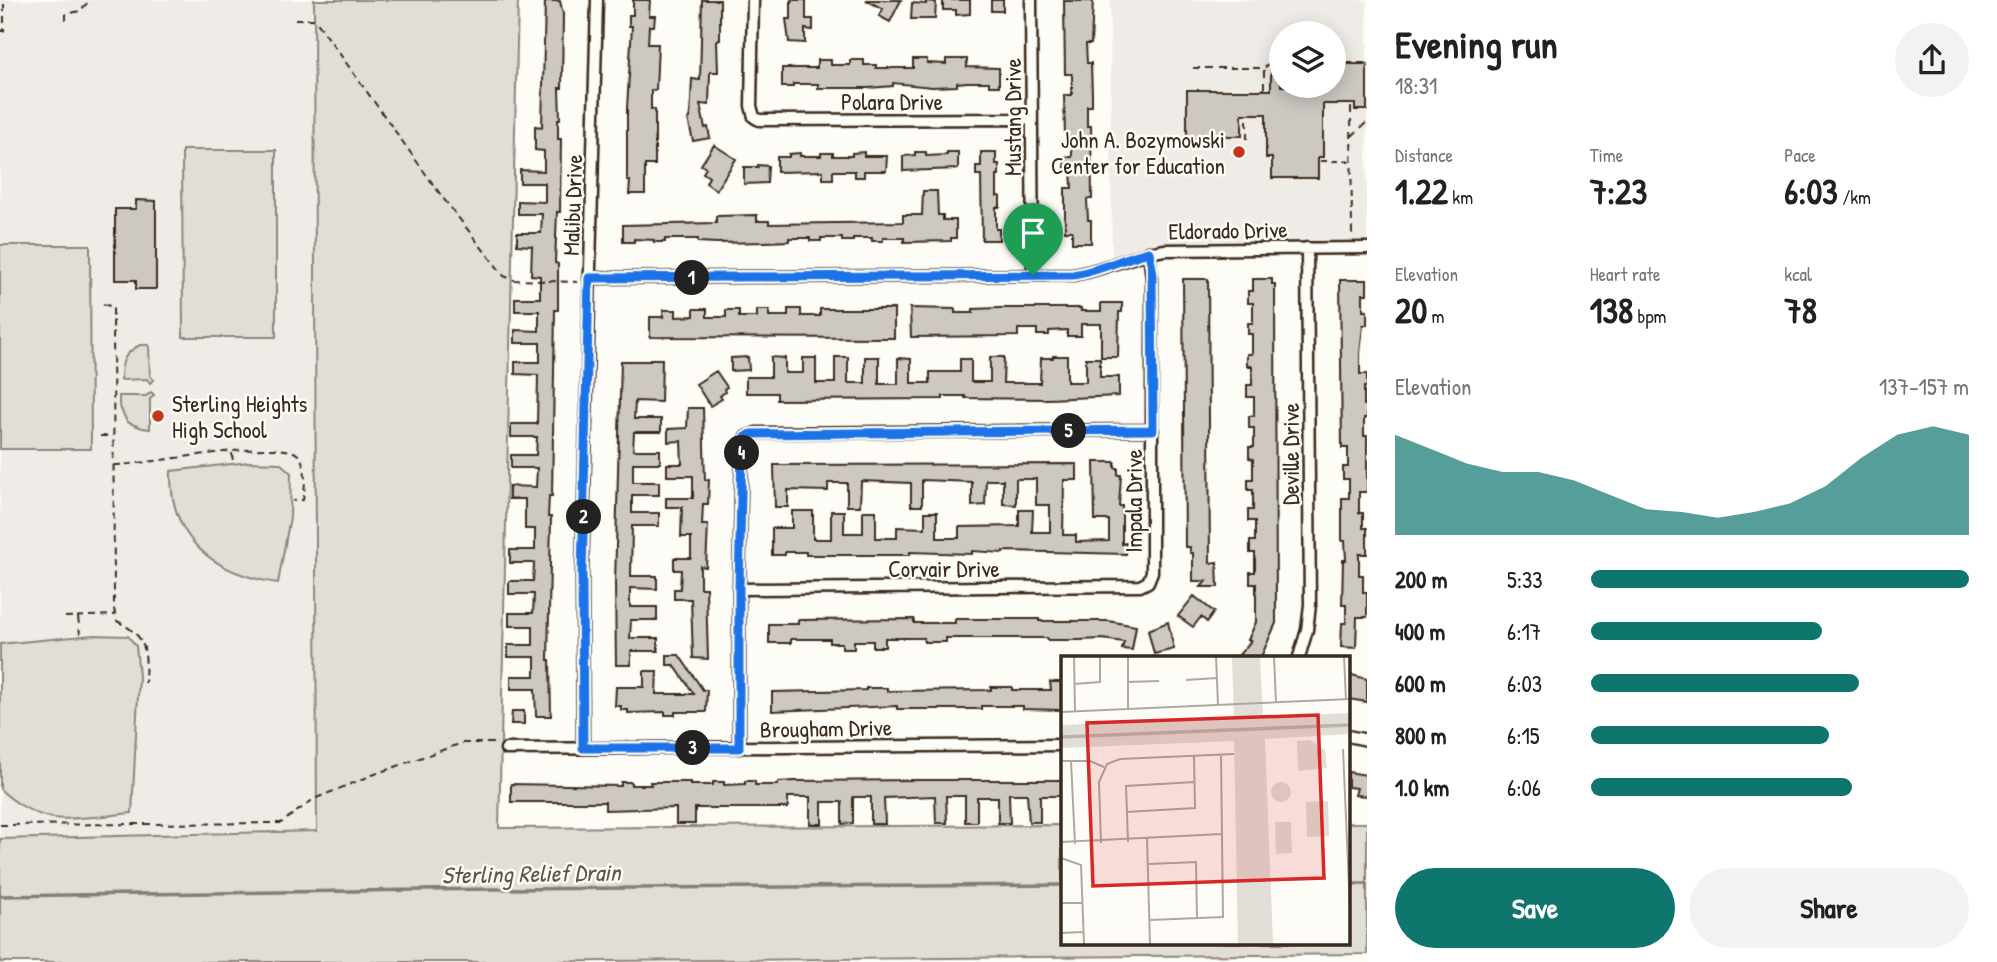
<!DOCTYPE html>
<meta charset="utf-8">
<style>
body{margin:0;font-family:"Patrick Hand",sans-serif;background:#f2f2f2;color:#202124;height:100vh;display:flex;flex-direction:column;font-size:26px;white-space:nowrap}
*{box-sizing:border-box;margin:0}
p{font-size:23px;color:#757577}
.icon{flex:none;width:38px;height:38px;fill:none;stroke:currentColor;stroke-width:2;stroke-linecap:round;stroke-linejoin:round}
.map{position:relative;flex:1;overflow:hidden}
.drawer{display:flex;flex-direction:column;background:#fff;width:630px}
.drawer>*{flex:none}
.tools{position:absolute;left:1269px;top:21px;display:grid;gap:14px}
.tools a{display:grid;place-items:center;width:77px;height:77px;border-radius:50%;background:#fff;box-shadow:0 4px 18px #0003;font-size:35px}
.pin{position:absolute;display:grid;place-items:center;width:60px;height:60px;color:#fff;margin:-72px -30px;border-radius:50% 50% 50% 0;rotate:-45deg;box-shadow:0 0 7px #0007}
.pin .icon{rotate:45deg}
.km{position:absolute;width:35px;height:35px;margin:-18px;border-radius:50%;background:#222;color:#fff;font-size:19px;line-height:35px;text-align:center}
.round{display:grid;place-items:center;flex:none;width:74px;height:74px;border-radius:37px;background:#f2f2f2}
.overview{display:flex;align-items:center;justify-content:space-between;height:119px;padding:0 28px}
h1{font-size:38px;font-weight:800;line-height:52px}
.metrics{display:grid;grid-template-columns:repeat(3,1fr);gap:10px;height:119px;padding:7px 28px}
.metrics div{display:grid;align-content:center}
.metrics b{font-size:35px;font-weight:800}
.metrics small{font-size:19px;font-weight:400}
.metrics p{font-size:19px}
.chart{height:196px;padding:14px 28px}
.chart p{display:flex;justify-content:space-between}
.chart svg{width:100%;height:126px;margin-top:7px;fill:#0f766e;opacity:.7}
.button{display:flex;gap:14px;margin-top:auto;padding:14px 28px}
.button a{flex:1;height:80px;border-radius:42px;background:#0f766e;color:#fff;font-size:28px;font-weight:800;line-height:80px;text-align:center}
.button a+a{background:#f2f2f2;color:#202124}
ul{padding:0 28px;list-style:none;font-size:23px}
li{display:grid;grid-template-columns:112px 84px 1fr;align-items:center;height:52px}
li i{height:18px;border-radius:9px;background:#0f766e}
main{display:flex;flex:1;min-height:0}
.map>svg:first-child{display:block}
.built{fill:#efece7;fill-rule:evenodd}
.green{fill:#e1ded7;stroke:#8e847a;stroke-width:2}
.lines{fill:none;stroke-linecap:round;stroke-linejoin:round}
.stream{stroke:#887d74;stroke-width:3.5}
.building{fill:#cdc8c2;stroke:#3b2a1e;stroke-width:2}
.minor-casing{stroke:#3b2a1e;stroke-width:15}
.path{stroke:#3b2a1e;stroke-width:2;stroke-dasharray:7 5;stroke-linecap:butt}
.minor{stroke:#fdfcf7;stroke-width:10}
.route-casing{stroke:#fff;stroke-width:14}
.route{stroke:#1a73e8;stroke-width:9}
.poi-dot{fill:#c8321e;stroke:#fdfcf7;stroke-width:2.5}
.labels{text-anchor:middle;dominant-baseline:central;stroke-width:5;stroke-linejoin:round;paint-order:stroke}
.street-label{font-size:23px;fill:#3b2a1e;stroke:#fdfcf7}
.poi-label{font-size:23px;fill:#3b2a1e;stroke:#fdfcf7;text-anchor:end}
.water-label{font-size:24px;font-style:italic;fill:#615349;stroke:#fdfcf7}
.inset-river{fill:none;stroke:#bbb4ad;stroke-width:3.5}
.inset-road{fill:none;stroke:#afa8a0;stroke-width:2}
.view{fill:#d62828;fill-opacity:0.15;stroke:#d62828;stroke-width:3.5}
.inset-edge{fill:none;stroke:#3b2a1e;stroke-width:3.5}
</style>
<main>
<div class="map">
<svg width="1367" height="962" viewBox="0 0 1367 962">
<rect width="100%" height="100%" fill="#fdfcf7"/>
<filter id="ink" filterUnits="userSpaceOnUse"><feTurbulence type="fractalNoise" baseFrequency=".0143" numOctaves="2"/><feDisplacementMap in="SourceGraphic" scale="14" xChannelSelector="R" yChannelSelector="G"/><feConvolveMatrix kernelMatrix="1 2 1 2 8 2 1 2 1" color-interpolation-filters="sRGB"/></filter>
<g filter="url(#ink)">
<path class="built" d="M0,0H314L317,831L0,839Z
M1110,0H1367V255L1168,257L1136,263L1112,272ZM1281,33H1334V86H1281Z"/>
<path class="green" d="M314,0H518L499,828L1062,825V943H1348V823H1367V954L496,962H0V839L317,831Z
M182,150H276V337H183Z
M0,245H90L91,449H0Z
M140,345H149L150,376L154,380L150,383L147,379L121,380C121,361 124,353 140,345Z
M151,392L154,395L150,399V429L142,428L127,422L119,405V396H146Z
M249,462L280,463L291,473L290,517L278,583C215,574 169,540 171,471Z
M94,635L128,636L136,646L139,676L132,813C112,815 71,821 53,818C34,815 13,802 0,789V644Z"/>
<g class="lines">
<path class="stream" d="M1348,884H1367
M0,896L491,889L1062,885"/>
</g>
<path class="building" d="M633,0H650L649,16H655L654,26H649L648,44H658L656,90H651V109H655V165H645V194H629L630,181H627V108L632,26H629V15H633Z
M702,0H720V40H717L718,72H710L709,105L700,104L705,128L708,127L710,138L693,141L688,119L690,118L692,79L700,80Z
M791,0H806V19H813V30L805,29V43L789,42L786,19H791Z
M866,0H901L890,22L879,16L883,9Z
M943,0H970V14L956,15V10H943Z
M991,0H1003V11H991Z
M545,1H560L563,14L562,88H559L560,119H558V139H561L560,212H557L555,263L558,264V310H555L552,496H549L548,517H551L548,660H550L551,716H536L535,689H511V676H535V657H508V645H533V626H509V613H533L534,594H509V581H533L534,563H510V550H535V529H525V499H509V486L536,487L537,468H511V455H536L537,437H511V424H537L538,375L515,374V362H540V343H515V330L539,331V311H515V298H540V276L531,275L532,246L517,245V233H541L542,214H518V201L545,202V183H520V170L544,171V151L535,150V126L542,127Z
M926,1L936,2L935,19H911L912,3L926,4Z
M1064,1H1093L1091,44H1086L1087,63H1091L1092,94V106H1087V126H1091L1092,199H1087L1088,220H1091V243H1072V231H1065V188H1072L1071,168H1065L1064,157H1072V137H1065L1064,95H1072V74H1065Z
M913,59H927V63L946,64V59H967V67L999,68V86H989V82H967L957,83V86L932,87L893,83V86L869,88H818V84H793V87H782V68H817V60H831V65H850V60H864V65H876V68H913Z
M1271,64H1281V86H1334V64H1367V110H1355V104H1323V157H1318V178H1272V158H1266V114H1242V136H1200V139H1187V90H1271Z
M714,145L736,159L716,190L706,183L709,177L703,173L706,168L701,165Z
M864,152V156H887L886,171H864V177H855V171H833V179H823V171L777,172V157H789V154L800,153V156H821V153H833V156H852V153Z
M915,152H926V156L947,155V152H958V169L903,171V156L915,155Z
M981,152H996V164H999V175H997V196H1000V207H996V229H999V240H982L981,175H976V166H981Z
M758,165L768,166L767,183L744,184V167H758Z
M923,191H937L938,215H943V220H956V238H951V241L904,242V238H883V241H872V238H853V241H842V238H821V241H810V238H789V241L765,242L717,243L698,242V239H665V242H654V240L634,239V242H623V225L716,223V216L757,215V221H769V224L903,222V215H922Z
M136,200L156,201V289H136V280H115V209H136Z
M1183,279H1208L1210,563L1217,562L1218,587H1201L1206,581H1193V553H1190V547H1185Z
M1253,279H1272V284H1275L1276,623L1261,657H1237L1251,641L1248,640L1256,622V584H1250V572H1255V553H1250V541H1255V521H1248V510H1253V490H1248V479H1253V459L1249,458V447H1254V428H1249V416H1254V397H1247V385H1252V366H1247V354H1252V334H1248V323H1253V303H1248V291H1253Z
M1340,280H1367V294H1363V311H1367V325H1363L1360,354V374H1367V387H1364V405H1367V418H1364V436H1367V492H1359V513H1363V528H1367V554H1359V575H1363V592H1367V617H1357L1356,648L1341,647L1342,623H1346V605H1342L1343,560H1346L1345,541H1342V498H1349V479H1343V467H1348V448H1342Z
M1101,303H1122V312H1119L1118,357H1101V324H1081V336H1067V330L1049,331V335H1037V329H1018V336L911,337L910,308L955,309V313H973V309L999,308H1081V311H1101Z
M694,309H707V317H726V310H739V317H757V310H769V316H788V309H801V316H820V309H894V338L650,337V317H663V310H676V317L694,316Z
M1053,356H1067V382H1086V358H1100V377H1119V396L1047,399L965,398V396H943V399L777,400V393H746V377H771V357L785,358V373H803V358H816V383H835V357H848V383H865V357H879V384H898V358L911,359V383H930V372H960V359H971V382H990V357H1004L1003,383H1040L1041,358H1053Z
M748,357L749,370L731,371V358Z
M650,359H662L661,402L635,401L634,419H661V432H634L633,450H660V463H633V482H659V495H632V513H659V526H632L631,576H657V589L630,588V607H657V620H631L630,638H658V651H631V665H616L615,583L621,361H650Z
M716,371L727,387L724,389L725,392L720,396L722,399L710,406L696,384Z
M688,408H703L705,480H709L708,504H703L702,525H708L706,567L700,566V588H706L708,659L693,658L691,599H674V589H680L681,570H674V558H691V537H681L682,507H666V498H693V476H667V464H682L681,441L668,442V429L687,428Z
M1094,462H1115V468H1118V475H1121L1119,506H1122V544L1126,543V554L1003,551V553L972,551V554L910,552V555H806V552H785V555H772V528H792V511H813V539H831V511H844V533H863V511H876V538H897V527L925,528V512H937V538H959V527L1019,526V510H1033L1032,532H1050V505H1036V479H1016V505L1003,504V480H986L985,505L972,506V482L922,480V506H911V483L861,481L860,506H847V483H828V491L788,490V507H775L774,465L1077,464V480H1064L1063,535H1076V542L1109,541V520H1095Z
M1194,596L1214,612L1207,622L1201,617L1193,627L1178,616Z
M914,619V623H955V619H1039V621H1108L1136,626L1132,650L1122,649L1124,642L1102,639L1080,640H1047V638H946V642H924V638H885V647H873V641H854V649H842V643H830V639H791V643H769V624H798V620Z
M1168,622L1174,649L1154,654L1148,630Z
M667,655H679L703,690H707L706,712H675V715H665V712L628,713V710H621V706H615L616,687H644V671H657L656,694H694L674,665H667Z
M1348,674L1367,679V702L1348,699Z
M1050,682H1062V710L1023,709V706H981V709H897V706L772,711V692L866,690V688H887V691L991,690V687H1012V690H1051Z
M512,711H524V724H511Z
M1348,772L1367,775V796L1355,795L1357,788L1348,787Z
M919,780H1062V796H1040V822H1029L1027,794H1009L1010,823H998V797H977V822H965V796H946L947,823H936L935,796L884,798L885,824H871V797H853V823L842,824V802H822V824H810V797H788V808H695V824H676V808L605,810V802H511V784L621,786V782H631V785H651L650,782H690V785H713V782H724V785L745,784V781H755V785H778V782L794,781Z"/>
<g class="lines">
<defs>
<path id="minor" d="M753,0L751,106L754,117L759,120L1031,119
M1031,0L1033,275
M589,278L1073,275C1105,270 1133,254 1165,250L1367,248
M739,589L1140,586L1148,582L1152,572V279L1149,252
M1299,657L1307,630L1310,605L1307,248
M1348,736L1367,740
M583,748L582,575L597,0
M739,748V589L742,446L746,437L756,433L1153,430
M506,749L1062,745"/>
</defs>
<use href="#minor" class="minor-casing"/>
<path class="path" d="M295,19H313L319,25L443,198L504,276L514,280L577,282
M66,20V14L80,11L90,0
M0,31H4V0
M1334,63H1367
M1193,68H1264L1271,63H1281
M1264,89V69
M1351,107L1352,234
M1352,136L1367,122
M1247,139V114
M1320,161H1350
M103,304L113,307L114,609L117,621C149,638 146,650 145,683
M100,436H113
M232,453L233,462
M114,465C147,465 277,438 297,454C308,463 305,487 303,500L293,501
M65,617L115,615
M78,617L80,634
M0,825L281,823L314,799L375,774L462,743H498"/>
<use href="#minor" class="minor"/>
</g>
</g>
<g class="lines" filter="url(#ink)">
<defs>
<path id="route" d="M1149,252L1152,268L1153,430L751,434L746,437L742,446L739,589V748H583L582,575L589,278L1073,275C1100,271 1123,258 1149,252Z"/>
</defs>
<use href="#route" class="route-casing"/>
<use href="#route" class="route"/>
</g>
<g class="poi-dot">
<circle cx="1239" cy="152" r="7"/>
<circle cx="158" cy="416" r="7"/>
</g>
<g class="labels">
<g class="street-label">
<text x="892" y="101">Polara Drive</text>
<text transform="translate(1012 117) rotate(-90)">Mustang Drive</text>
<text transform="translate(572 205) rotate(-88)">Malibu Drive</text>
<text transform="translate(1228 230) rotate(-1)">Eldorado Drive</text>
<text transform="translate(1290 454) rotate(-90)">Deville Drive</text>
<text transform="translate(1133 501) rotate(-90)">Impala Drive</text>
<text x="944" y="568">Corvair Drive</text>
<text transform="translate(826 728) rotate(-1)">Brougham Drive</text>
</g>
<g class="poi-label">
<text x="1225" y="139">John A. Bozymowski<tspan x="1225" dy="26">Center for Education</tspan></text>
<text x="172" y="403" text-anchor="start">Sterling Heights<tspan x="172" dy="26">High School</tspan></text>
</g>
<g class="water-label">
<text transform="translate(531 873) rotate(-1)">Sterling Relief Drain</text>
</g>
</g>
<g transform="translate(1061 656)">
<rect width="289" height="289" fill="#fdfcf7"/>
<path d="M171,0H199L202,61L289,57V78L204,83L212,288H177L173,85L0,92V69L173,62ZM249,84L264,94L266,112L237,115L236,85ZM210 136a10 10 0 1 1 20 0a10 10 0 1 1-20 0ZM267,145L268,180L246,181L245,146ZM214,166H230L231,197L215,198Z" fill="#e1ded7"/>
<path class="inset-river" d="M0,81L289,69"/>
<path class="inset-road" d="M13,0L14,55M67,0V53M155,0L157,49M213,0L215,47M283,0L285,44M125,24L156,22M66,26L98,25M13,28L39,26V0M0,56L289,43M282,93L289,253M0,105H29L43,111M10,105L14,188M65,156L134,152L133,100M86,182L89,288M0,186L161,178M67,186L65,130L134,126M40,187L38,126L46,108L59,103L173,98M0,202L20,209L23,288M88,208L135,206L136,262M0,247H22M89,264L162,261L160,99M0,277L22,276"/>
<path class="view" d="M257,59L263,222L32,230L26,67Z"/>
<rect width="289" height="289" class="inset-edge"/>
</g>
</svg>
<div class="tools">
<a><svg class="icon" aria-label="layers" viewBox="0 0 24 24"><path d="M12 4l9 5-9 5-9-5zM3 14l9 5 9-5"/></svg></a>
</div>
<div class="pin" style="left:1033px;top:275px;background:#1e9e55"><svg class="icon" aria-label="arrive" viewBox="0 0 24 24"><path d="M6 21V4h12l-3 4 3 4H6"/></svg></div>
<b class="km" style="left:692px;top:278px">1</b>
<b class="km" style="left:584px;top:517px">2</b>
<b class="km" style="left:693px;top:748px">3</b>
<b class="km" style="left:742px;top:453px">4</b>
<b class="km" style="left:1069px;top:431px">5</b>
</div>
<section class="drawer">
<div class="overview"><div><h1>Evening run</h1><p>18:31</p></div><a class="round"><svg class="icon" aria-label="share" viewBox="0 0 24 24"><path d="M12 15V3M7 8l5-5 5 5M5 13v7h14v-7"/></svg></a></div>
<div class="metrics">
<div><p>Distance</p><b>1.22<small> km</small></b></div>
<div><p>Time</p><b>7:23</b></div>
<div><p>Pace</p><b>6:03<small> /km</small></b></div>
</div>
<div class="metrics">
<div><p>Elevation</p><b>20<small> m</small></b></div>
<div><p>Heart rate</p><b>138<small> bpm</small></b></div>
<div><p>kcal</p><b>78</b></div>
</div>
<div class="chart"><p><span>Elevation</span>137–157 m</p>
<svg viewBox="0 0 160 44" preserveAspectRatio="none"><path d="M0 44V9L10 14L20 19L30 22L40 22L50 25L60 30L70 35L80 36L90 38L100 36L110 33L120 27L130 17L140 9L150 6L160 9V44z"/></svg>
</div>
<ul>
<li><b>200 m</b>5:33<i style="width:100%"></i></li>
<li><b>400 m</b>6:17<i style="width:61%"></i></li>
<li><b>600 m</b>6:03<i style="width:71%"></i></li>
<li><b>800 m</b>6:15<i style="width:63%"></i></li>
<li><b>1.0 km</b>6:06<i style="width:69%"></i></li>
</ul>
<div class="button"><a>Save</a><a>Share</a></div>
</section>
</main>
